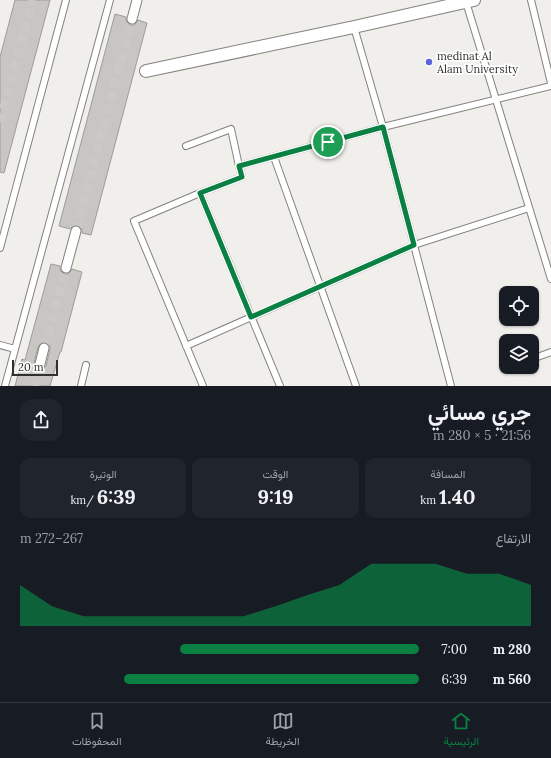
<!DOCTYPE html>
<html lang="ar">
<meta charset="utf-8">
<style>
body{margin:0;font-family:Lora,Vazirmatn,serif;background:#20242c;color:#f1f3f6;direction:rtl;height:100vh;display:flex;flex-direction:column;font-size:15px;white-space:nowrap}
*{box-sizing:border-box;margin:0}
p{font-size:13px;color:#9ea1a6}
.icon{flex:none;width:22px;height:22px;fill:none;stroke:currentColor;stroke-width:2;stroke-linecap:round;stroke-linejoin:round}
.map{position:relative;height:386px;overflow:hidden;direction:ltr}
.details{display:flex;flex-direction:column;background:#171b24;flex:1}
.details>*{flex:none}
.tools{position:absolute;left:499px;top:286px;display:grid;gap:8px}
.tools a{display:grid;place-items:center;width:40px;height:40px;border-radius:8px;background:#171b24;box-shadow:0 1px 3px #0004;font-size:20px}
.scale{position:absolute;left:12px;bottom:10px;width:46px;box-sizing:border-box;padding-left:4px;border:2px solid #31302f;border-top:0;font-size:11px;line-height:14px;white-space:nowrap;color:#31302f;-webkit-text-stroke:3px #fff;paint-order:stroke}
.pin{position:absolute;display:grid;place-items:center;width:34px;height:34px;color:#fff;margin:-17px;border:2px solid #fff;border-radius:50%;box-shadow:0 1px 4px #0007}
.round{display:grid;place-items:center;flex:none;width:42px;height:42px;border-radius:12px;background:#20242c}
.head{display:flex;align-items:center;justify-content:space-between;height:68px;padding:0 20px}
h1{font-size:22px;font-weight:700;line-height:30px}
.figures{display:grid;grid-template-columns:repeat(3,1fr);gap:6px;height:68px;padding:4px 20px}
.figures div{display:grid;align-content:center;border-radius:10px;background:#20242c;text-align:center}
.figures b{font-size:20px;font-weight:700}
.figures small{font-size:11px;font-weight:400}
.figures p{font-size:11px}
.chart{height:112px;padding:8px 20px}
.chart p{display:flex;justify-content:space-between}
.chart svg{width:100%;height:72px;margin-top:4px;fill:#0b8043;opacity:.7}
ul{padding:0 20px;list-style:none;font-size:13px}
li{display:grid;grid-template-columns:64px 48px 1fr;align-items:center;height:30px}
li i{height:10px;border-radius:5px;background:#0b8043}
.tab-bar{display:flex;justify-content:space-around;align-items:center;height:56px;border-top:1px solid #363941;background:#171b24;font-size:11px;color:#9ea1a6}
.tab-bar a{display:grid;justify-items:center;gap:2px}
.tab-bar .current{color:#0b8043}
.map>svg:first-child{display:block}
.building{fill:#c7c6c2;stroke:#9d9c98;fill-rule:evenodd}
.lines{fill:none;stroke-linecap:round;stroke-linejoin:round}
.pedestrian-tunnel{stroke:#cac9c5;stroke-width:9;stroke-dasharray:9 4.5;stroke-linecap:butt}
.service-casing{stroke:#83827e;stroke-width:8}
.pedestrian-casing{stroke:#83827e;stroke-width:11}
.minor-casing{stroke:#83827e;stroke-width:14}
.service{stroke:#fff;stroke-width:6}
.pedestrian{stroke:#fff;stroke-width:9}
.minor{stroke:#fff;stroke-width:12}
.route-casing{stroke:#fff;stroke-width:8}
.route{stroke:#0b8043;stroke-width:5}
.poi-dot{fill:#5c65dd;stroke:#fff;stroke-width:1.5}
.labels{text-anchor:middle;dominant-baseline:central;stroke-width:3.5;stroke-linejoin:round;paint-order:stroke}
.poi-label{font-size:11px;fill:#31302f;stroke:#fff;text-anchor:start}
</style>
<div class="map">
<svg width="551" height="386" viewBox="0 0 551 386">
<rect width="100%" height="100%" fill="#f0efeb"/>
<path class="building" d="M15,0H50L4,173L0,172V57Z
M115,14L126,17V21L130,25H134L136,23L138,20L147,23L91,235L82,233V229L78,225H74L70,229L59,226Z
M51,264L60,266V270L64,274H68L70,272L72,269L82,272L61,352H60L50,386H15L22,359L25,360ZM42,342H45L48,343L50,346V349L46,366L44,368L39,370L36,368L34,363L38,347Z"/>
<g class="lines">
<path class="pedestrian-tunnel" d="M0,122L33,0
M76,231L132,19
M44,348L66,268
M34,386L40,364"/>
<defs>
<path id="service" d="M531,0L551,83
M466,2L551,279
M354,27L383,127L451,386
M186,146L231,129L239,166
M274,157L356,386
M200,193L280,386
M0,248L66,0
M0,345L15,349
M186,346L414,245L529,208
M532,359L551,352
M505,369L511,367
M5,386L110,0
M81,386L86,365
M203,386L134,221L200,193L242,177L239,166L383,127L551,86"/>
<path id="pedestrian" d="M132,19L137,0
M66,268L76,231
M40,364L44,348"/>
<path id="minor" d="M146,71L354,27L474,0"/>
</defs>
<use href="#service" class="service-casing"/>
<use href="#pedestrian" class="pedestrian-casing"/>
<use href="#minor" class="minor-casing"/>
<use href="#service" class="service"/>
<use href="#pedestrian" class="pedestrian"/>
<use href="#minor" class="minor"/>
</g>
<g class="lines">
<defs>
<path id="route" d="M383,127L414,245L251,317L200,193L242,177L239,166Z"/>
</defs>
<use href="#route" class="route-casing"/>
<use href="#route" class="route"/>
</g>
<circle class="poi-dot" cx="429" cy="62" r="4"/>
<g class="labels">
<g class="poi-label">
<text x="437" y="56">medinat Al<tspan x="437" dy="13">Alam University</tspan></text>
</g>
</g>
</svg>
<div class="tools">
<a><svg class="icon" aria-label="locate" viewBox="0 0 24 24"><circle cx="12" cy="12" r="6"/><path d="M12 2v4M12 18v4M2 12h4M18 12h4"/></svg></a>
<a><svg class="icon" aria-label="layers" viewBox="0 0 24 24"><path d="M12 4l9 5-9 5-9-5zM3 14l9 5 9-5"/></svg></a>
</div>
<div class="scale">20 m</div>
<div class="pin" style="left:328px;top:142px;background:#1e9e55"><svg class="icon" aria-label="arrive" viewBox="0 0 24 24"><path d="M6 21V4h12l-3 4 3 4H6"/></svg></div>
</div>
<section class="details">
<div class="head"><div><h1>جري مسائي</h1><p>21:56 · 5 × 280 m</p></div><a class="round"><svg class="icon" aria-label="share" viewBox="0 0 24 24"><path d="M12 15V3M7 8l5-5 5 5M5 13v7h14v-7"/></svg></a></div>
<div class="figures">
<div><p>المسافة</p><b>1.40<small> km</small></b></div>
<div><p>الوقت</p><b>9:19</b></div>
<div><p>الوتيرة</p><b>6:39<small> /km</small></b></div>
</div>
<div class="chart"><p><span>الارتفاع</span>267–272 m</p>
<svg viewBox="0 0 160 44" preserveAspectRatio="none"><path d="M0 44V19L10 32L20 38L30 38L40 38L50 38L60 38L70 38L80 32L90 25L100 19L110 6L120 6L130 6L140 12L150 12L160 19V44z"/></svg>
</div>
<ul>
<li><b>280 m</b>7:00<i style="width:60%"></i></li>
<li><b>560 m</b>6:39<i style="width:74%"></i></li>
</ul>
</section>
<nav class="tab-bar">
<a class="current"><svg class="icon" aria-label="home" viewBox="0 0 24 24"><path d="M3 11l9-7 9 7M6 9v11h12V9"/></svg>الرئيسية</a>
<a><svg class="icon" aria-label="map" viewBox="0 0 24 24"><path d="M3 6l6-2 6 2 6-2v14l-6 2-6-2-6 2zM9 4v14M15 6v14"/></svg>الخريطة</a>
<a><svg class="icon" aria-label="saved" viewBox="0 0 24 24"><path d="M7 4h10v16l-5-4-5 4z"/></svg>المحفوظات</a>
</nav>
